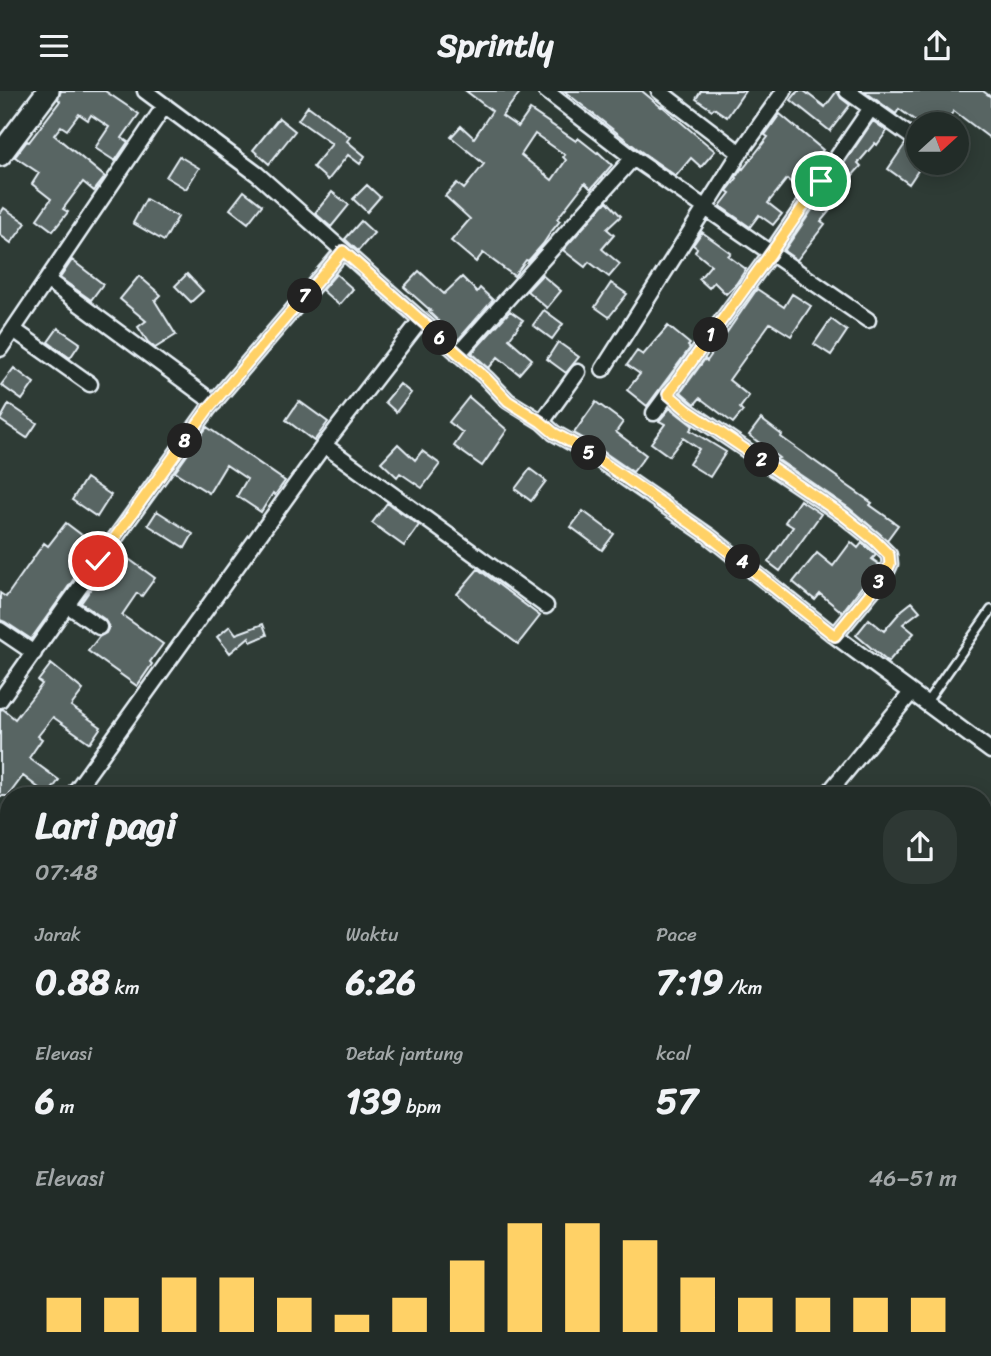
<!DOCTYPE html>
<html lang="id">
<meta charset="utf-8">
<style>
body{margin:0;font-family:Sriracha,sans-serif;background:#2e3834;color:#f1f3f6;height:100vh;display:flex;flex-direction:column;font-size:26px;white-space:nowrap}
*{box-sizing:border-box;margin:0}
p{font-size:23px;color:#a2a7a8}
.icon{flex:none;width:38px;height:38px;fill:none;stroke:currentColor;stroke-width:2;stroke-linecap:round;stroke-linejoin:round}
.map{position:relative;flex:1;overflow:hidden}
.side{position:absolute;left:0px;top:696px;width:992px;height:569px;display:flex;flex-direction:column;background:#222c28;border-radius:28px 28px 0 0;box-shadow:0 4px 18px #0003,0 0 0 2px #3f4845}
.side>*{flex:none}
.needle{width:46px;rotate:69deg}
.controls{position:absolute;left:906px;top:21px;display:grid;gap:14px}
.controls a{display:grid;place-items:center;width:63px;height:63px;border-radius:50%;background:#222c28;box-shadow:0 4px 18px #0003,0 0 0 2px #3f4845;font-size:35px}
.pin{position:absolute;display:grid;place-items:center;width:60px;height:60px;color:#fff;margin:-30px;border:4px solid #fff;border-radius:50%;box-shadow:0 2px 7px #0007}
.km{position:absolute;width:35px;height:35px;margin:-18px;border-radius:50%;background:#222;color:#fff;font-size:19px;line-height:35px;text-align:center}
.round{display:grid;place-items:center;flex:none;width:74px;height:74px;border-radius:28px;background:#2e3834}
.head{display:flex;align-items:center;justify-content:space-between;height:119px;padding:0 35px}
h1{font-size:38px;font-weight:700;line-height:52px}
.stats{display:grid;grid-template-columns:repeat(3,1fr);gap:10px;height:119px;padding:7px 35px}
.stats div{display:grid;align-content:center}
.stats b{font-size:35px;font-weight:700}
.stats small{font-size:19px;font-weight:400}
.stats p{font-size:19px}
.chart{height:196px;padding:14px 35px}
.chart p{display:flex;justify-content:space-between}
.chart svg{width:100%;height:126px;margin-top:7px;stroke:#ffd166;stroke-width:6}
header{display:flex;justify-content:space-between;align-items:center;height:91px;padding:0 35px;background:#222c28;font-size:32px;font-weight:700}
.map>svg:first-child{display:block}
.building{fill:#596563;stroke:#e8f1f8;stroke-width:2;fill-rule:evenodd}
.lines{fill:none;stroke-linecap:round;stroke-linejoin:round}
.lane-casing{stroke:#e8f1f8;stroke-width:12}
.street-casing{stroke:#e8f1f8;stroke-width:19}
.secondary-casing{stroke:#e8f1f8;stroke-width:26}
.lane{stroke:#26332d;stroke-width:7}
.street{stroke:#26332d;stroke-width:14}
.secondary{stroke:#26332d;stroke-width:21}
.route-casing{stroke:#fff;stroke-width:14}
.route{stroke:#ffd166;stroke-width:9}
</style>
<header><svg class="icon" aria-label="menu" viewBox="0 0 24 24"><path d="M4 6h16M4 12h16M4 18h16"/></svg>Sprintly<svg class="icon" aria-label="share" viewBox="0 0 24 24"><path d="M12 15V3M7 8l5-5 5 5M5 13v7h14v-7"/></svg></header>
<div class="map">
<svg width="991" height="1265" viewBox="0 0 991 1265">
<rect width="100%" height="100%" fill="#2e3b35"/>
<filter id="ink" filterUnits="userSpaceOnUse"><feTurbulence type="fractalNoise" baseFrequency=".0143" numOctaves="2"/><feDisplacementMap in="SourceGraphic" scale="14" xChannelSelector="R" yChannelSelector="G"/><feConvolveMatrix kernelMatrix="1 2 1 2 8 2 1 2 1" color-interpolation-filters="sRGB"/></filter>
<g filter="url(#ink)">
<path class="building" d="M61,0H105L139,23L122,47L128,51L115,70L95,57L109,36L91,24L88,29L79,23L67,39L61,35L54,44L105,86L94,100L83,91L63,118L68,121L53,140L37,128L51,108L32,93L39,82L15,66L27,50L29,51L60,10L58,8Z
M466,0H521L502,25L518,36L530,19L576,50L578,47L597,62L598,61L612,74L591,98L585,92L557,128L560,130L551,141L543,153L528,170L526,169L514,185L483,162L476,171L451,150L470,128L445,105L457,92L464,98L484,73L451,46L461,35L474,47L492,20ZM535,43L565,64L563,66L566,69L552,89L521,64Z
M564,0H642L661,16L662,15L715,60L701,76L691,67L676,85L639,59Z
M701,0H745L727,26L714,17L712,19L696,8Z
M798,0H804L825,16L837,0L841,7L850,14L830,40L791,9Z
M864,0H983L991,6V48L954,20L943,33H920L899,18L896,23Z
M308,15L350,46L347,50L365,65L360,73L348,64L328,89L313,76L332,53L298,29Z
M780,23L823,59L794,94L787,88L768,112L782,123L773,134L759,124L750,136L720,115L730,102L727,100L737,87L736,86L742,77L743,78L768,46L765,44Z
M279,27L295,40L269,73L253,59Z
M873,30L887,40L877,54L875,52L858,72L861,75L833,106L838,110L821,130L825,133L797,169L784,160Z
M905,53L919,61V72H923L909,93L888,78Z
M179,65L199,77L186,98L166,86Z
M367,94L380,106L367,121L353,108Z
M244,100L262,114L248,132L230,118Z
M332,101L349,114L331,136L315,122Z
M146,108L178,126L164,150L133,132Z
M607,110L621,125L607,138L614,144L602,158L620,173L609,186L589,171L585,176L563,159Z
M4,117L26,132L11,152L0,144V123Z
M361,130L374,142L358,160L345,148Z
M702,141L731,162L728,165L746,178L736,193L726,203L714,191L709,197L699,188L711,174L695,161L697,157L693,154Z
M72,169L103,193L91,209L60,187Z
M419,180L444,203L462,186L477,201L480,197L493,209L458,249L429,221L431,220L404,196Z
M187,183L203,200L191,211L175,195Z
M336,183L353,198L339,214L322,199Z
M542,184L561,200L547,217L527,200Z
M139,185L161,204L155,210L176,244L155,257L148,251L138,236L146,230L120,208Z
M611,192L627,203L609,226L595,216Z
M757,198L784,216L792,203L811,215L791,245L770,232L729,289L749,305L740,317L743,320L733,332L700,307L695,313L681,301L705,268L707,270Z
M544,219L563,233L552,248L533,234Z
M510,220L523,229L509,248L532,268L519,283L498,266L489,277L472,262Z
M831,228L847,240L831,264L814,253Z
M668,235L690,253L688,255L690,257L647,315L627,299L640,283L627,274L637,260L643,264Z
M58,237L80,252L70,267L48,251Z
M558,251L579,266L566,282L547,268Z
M14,277L34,292L22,309L1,294Z
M400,293L411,302L396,321L385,311Z
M469,306L507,339L482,375L454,355L463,342L449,331Z
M299,310L328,331L314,350L286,329Z
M596,311L623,331L616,341L646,364L633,381L588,350L574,342Z
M9,313L37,332L27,347L0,329Z
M670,317L693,335L690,339L726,361L710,386L689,373L699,358L683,347L669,365L651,352L665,333L659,330Z
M761,328L782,344L781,346L841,389V390L872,412L870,414L898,434L887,449L849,417L777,368L779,367L749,344Z
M207,336L285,390L275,404L273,402L261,421L237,405L247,388L226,374L209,402L175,381Z
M398,353L415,369L422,360L440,373L422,397L400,382L397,386L381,371Z
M530,378L546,390L531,410L515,398Z
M86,387L111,404L97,426L72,409Z
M800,409L821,423L780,480L768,471L793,436L785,431Z
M387,412L419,434L404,455L372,432Z
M157,420L193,443L185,457L148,434Z
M583,420L614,443L602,459L571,436Z
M66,432L91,451L74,473L81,478L31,548L5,531L0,529V502L6,506L44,452L48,455Z
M851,451L858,457L862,452L876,464L872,468L879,473L842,521L820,503L815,509L793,491L817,462L833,475Z
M126,466L155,487L142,505L137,502L122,524L163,553L150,571L152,573L137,595L88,560L99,546L106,542L109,536L104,528L81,512L100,485L108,490Z
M478,478L540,525L518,553L488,531L457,503Z
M912,511L920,520L903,533L914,542L888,571L856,544L869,528L884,540L902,519Z
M263,533L267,544L251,551L249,546L230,562L217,546L230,535L236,543Z
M51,573L83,599L71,615L101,636L90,652L53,626L38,645L42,648L29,667L59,689L48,704L23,685L8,705H0V619L3,618L15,628L42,593L38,590Z"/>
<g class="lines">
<defs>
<path id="lane" d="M926,612L991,519"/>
<path id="street" d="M145,0L257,83L487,288L508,310L542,331L554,342L583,358L709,445L835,545L991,660
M546,0L633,67L868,229
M659,0L740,62
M847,0L919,51
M47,189L214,312
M14,239L90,293
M0,258L165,14
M458,263L633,67
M603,278L740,62L784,0
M654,322L668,303
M542,331L578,281
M324,354L546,515
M67,514L209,317L343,160
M0,539L34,562
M835,545L885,484L890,473L889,464L874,449L844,425L687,319L668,303L771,162L871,17
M0,609L67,514L99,536
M72,705L324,354L420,230
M826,705L911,602
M0,737L9,743
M0,814L9,800
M0,937L8,925
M0,1013L9,1019
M0,1147L9,1136
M0,1215L9,1222
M192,1256L204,1265
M283,1256L285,1258
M639,1256L657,1265"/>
<path id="secondary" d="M0,64L48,0"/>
</defs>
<use href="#lane" class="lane-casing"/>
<use href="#street" class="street-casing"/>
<use href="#secondary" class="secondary-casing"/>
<use href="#lane" class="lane"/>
<use href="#street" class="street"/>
<use href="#secondary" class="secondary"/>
</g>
</g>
<g class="lines" filter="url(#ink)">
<defs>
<path id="route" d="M98,470L209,317L343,160L487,288L508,310L541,331L554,342L583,358L617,381L709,445L835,545L885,484L890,473L889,464L874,449L844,425L687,319L668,303L771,162L821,90"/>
</defs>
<use href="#route" class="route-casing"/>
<use href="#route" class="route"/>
</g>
</svg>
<div class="controls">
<a><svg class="needle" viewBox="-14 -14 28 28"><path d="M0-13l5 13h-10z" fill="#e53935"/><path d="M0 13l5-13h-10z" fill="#a2a7a8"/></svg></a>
</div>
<div class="pin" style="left:821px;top:90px;background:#1e9e55"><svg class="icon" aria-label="arrive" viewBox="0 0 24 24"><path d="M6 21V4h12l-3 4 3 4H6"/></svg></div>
<div class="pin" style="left:98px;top:470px;background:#d93025"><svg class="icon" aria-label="check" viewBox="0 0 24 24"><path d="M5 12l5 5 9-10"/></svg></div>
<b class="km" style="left:711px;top:244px">1</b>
<b class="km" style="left:762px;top:369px">2</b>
<b class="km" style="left:879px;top:491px">3</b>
<b class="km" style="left:743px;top:471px">4</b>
<b class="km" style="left:589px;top:362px">5</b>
<b class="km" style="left:440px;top:247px">6</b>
<b class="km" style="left:305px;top:205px">7</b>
<b class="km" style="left:185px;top:350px">8</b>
<section class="side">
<div class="head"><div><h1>Lari pagi</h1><p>07:48</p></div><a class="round"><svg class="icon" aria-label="share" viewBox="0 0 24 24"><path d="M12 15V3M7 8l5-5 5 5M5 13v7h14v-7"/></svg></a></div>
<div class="stats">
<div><p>Jarak</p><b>0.88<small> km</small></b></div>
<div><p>Waktu</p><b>6:26</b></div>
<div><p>Pace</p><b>7:19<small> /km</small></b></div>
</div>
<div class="stats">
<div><p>Elevasi</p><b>6<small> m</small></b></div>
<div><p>Detak jantung</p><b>139<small> bpm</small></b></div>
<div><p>kcal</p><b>57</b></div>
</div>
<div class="chart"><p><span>Elevasi</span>46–51 m</p>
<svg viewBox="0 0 160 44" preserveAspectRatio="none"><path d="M5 44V32M15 44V32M25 44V25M35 44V25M45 44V32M55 44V38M65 44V32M75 44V19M85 44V6M95 44V6M105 44V12M115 44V25M125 44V32M135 44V32M145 44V32M155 44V32"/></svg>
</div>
</section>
</div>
